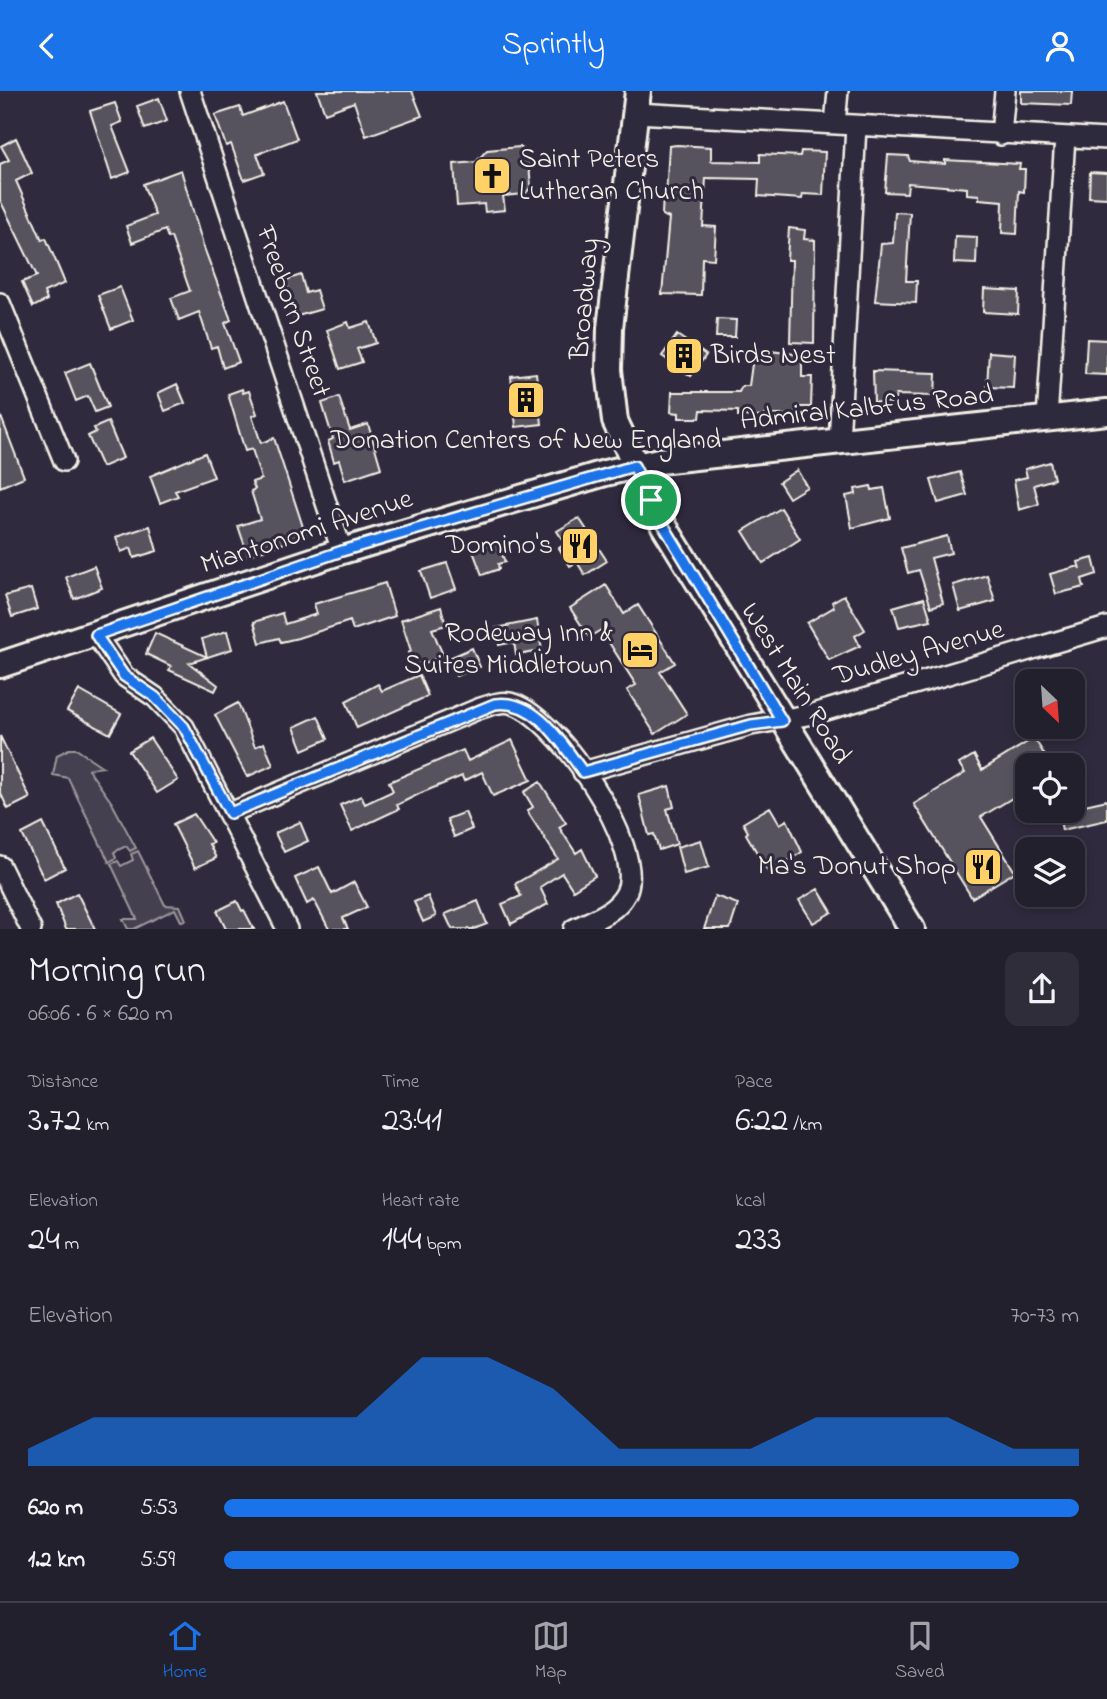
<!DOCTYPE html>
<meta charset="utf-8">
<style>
body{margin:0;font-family:"Indie Flower",sans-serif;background:#2f2d3a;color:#f1f3f6;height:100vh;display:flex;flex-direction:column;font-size:26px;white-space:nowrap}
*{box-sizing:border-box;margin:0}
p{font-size:23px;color:#a3a3aa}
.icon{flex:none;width:38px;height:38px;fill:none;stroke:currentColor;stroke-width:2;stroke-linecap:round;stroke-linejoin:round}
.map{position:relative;height:838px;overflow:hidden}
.side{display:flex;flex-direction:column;background:#23202e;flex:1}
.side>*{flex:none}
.needle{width:46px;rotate:155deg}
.controls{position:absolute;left:1015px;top:578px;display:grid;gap:14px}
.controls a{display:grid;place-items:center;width:70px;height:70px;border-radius:14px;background:#23202e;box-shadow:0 4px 10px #0003,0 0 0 2px #403e4a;font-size:35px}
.pin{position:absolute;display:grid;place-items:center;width:60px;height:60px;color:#fff;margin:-30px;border:4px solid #fff;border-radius:50%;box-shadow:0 2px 7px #0007}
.round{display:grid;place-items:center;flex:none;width:74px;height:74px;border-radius:14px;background:#2f2d3a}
.headline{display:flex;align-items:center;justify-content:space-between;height:119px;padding:0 28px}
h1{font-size:38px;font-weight:600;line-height:52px}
.metrics{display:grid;grid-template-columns:repeat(3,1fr);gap:10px;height:119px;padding:7px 28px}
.metrics div{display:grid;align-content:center}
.metrics b{font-size:35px;font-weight:600}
.metrics small{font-size:19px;font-weight:400}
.metrics p{font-size:19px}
.chart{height:196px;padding:14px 28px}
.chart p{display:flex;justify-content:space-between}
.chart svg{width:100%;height:126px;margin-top:7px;fill:#1a73e8;opacity:.7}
ul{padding:0 28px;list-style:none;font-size:23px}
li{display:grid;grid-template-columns:112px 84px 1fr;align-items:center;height:52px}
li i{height:18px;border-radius:9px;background:#1a73e8}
header{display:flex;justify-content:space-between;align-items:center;height:91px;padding:0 28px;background:#1a73e8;color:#fff;font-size:32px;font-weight:600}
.tab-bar{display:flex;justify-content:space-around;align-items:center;height:98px;border-top:2px solid #403e4a;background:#23202e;font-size:19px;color:#a3a3aa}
.tab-bar a{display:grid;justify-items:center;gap:4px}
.tab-bar .current{color:#1a73e8}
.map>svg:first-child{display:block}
.green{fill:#454050;stroke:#9c989c;stroke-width:2}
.building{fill:#56525f;stroke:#f4f1e8;stroke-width:2}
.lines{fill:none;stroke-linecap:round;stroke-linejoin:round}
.minor-casing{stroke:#f4f1e8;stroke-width:24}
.major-casing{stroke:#f4f1e8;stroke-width:30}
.minor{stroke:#2f2a3d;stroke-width:19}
.major{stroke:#2f2a3d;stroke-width:24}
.route-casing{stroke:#fff;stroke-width:14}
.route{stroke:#1a73e8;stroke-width:9}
.labels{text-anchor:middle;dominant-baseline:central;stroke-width:6;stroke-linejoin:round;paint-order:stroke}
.poi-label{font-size:28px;fill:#f4f1e8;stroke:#2f2a3d;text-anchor:end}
.street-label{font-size:28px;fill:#f4f1e8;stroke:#2f2a3d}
</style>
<header><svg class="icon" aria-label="back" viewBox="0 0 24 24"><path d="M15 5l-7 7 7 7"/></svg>Sprintly<svg class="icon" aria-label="person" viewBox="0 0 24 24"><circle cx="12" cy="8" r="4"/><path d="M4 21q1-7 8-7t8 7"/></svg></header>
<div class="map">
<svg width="1107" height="838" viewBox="0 0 1107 838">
<rect width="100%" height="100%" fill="#2f2a3d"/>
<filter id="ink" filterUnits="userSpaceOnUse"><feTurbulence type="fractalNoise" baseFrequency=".0143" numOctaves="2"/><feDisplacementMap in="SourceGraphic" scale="14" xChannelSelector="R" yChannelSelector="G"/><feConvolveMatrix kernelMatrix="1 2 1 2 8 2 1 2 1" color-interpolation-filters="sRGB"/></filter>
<g filter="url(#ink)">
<path class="green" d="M69,658H76L103,676L88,678L112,712L136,757L130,760L126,755L114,761L116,767L109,771L68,687L53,684L57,664Z
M138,760L165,814L180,815L186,829L181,830L175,818L134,838H128L123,828H137L111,773L118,770L121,775L133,769L131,763Z"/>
<path class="building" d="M317,0H412L422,25L366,45L354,11L325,22Z
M1021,0H1072L1071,14L1021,12Z
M159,7L167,30L145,38L137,15Z
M283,10L297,48L257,63L264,82L244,89L231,53L226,55L215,24L240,16L243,25Z
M115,12L122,31L112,35L130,81L112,88L90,20Z
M16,47L32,82L16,90L42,149L46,147L65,192L44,201L47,209L33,216L22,191L37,185L0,109V73L9,69L1,55Z
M677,54L711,56V70L760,71V63L800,65L801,60L825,61L823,104L803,103L802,108L758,105L759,88L706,87L703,135L716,136L714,168L702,167L701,204L662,203L669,127L662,124L663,103L666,104L669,55Z
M520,56L528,62L531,96L525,103L503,105L505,119L485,121L484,113L457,115L454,73L476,71L487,59Z
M888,64L908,65L910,70L945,73V69L1020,73L1019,78H1025L1024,101L1019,100L1017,143L1002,142L1003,110L979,108V104L967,103V97L908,92L907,102L885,101Z
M181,79L203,154L231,229L225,232L239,271L223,277L217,255L211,257L199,221L179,229L171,207L190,200L171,146L168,147L165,139L132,152L126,135L155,124L143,93Z
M1090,81L1107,82V107L1089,106Z
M895,121L910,122L906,190H917L916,212L875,210L881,153L893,152Z
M789,137L805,139L804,148L815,149L814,252L790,251L792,169H787Z
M955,145L977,146L976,173L954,172Z
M301,184L306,202L316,199L322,218L294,226L286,189Z
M120,196L133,229L111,238L98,204Z
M984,198L1019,200L1018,223L983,221Z
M717,228L736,229L735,246H716Z
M348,231L350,237L369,231L376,252L357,258L362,271L340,278L327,239Z
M677,244L706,264L691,285L662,265Z
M1087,248L1107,249V284L1085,283Z
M754,258L802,264V286H812L811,316H798V324H764V326L738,325V320L701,319L700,327H679V322L671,321L672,301H739L742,295H749Z
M989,261L1015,263L1013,297L987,296Z
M90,272L108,316L95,321L88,305L76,310L65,282Z
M873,280L936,282L935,305L896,304L894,312L874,311Z
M536,282L542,333L516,336L511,285Z
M177,293L185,312L165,320L158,302Z
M242,298L243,302L249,300L257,323L252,325L261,352L274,347L306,445L248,464L238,435L260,428L251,400L255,398L252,391L261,388L252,358L245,360L228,303Z
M339,306L350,339L368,333L381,377L345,389L339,369L334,371L328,350L333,348L322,312Z
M0,323L24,386L0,396Z
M108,331L123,367L102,376L88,345L96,341L94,337Z
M205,362L214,386L175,400L178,405L160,412L150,385Z
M1050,371L1054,388L1034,394L1039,413L1019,419L1014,389L1027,386L1025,378Z
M797,379L807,396L789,407L779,391Z
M960,381L967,404L938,412L931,389Z
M871,395L872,399L884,397L890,427L852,437L846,405L856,403L855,398Z
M781,417L800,448L763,472L743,440Z
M579,427L607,470L585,484L577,471L570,475L559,457L565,453L557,440Z
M150,435L157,460L134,467L131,457L121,461L116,446Z
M947,445L951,462L931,467L943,512L931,516L919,479L908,482L901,457Z
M497,451L505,471L498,473L499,478L482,484L473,460Z
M1093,467L1097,483L1082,488L1084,496L1056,503L1050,483L1079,475L1080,478L1078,471Z
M447,472L456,498L430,507L421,480Z
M94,475L102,497L74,508L66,486Z
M987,484L995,510L960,520L953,494Z
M385,492L395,525L353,539L350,530L298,547L281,551L279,547L260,552L254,531L282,522L285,533L317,523L314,513Z
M606,494L624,523L638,514L675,572L660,581L687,623L655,643L627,599L636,594L601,539L589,546L570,517Z
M31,498L37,518L12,526L5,505Z
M844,504L865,539L855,545L860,555L829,569L807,532L834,516L832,511Z
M924,507L931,529L899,536L893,516Z
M441,516L446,534L432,538L443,564L416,577L408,562L411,560L401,529Z
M537,529L542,560L516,564L514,551L499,554L496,537Z
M227,540L232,558L189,572L218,594L215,600L169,579L171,575L146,563L155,542L207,566L202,548Z
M472,557L480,576L456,585L449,567Z
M419,584L428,605L357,637L346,610L378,593L382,600Z
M79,599L121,623L110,643L67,620Z
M238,612L255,656L264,652L273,674L247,686L215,624Z
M318,625L328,648L303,659L294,636Z
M0,645L30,707L8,718L0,701Z
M150,647L178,689L157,702L129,660Z
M1034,647L1051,674H1027V698L981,726L1015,781L972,807L914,713L965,682L959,673L974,664L982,679Z
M512,649L531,689L493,705L482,681L464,690L462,685L421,702L397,714L399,718L352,740L340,714L361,705L365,713L393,700L389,691L463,659L468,670Z
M540,691L566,732L559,736L576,762L582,758L595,785L573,799L562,782L540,796L548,813L511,833L502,813L521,805L515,793L558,768L527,720L533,716L524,701Z
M669,695L674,716L667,718L677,753L659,759L654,743L649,744L639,704Z
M1107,709V729L1062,739L1058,720Z
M770,716L780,733L787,729L802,761L769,782L746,743L748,741L743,732Z
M465,721L472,738L454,746L447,728Z
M194,723L213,752L209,753L216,767L195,777L173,733Z
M300,731L308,750L284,761L275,742Z
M43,732L65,777L44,788L22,743Z
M701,749L709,776L684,783L677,756Z
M319,776L332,803L354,791L367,816L343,827L348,838H329L314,809L307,813L299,796L295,787Z
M818,798L832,821L813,832L799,809Z
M77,802L95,838H66L56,813Z
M428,805L436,825L423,831L414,811Z
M715,805L738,813L730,838H704Z
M237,810L242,820L244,819L254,838H226L217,820Z
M478,810L487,833L474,838H452L445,823Z"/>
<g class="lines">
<defs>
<path id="minor" d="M190,0L342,460
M636,22L1107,48
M835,33L838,0
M1001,44L1005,0
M0,212L64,370
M1047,328L1065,46
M839,352L856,35
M96,544L124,585L155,606L184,636L287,838
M583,681L751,634L813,623L1107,536
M230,722L478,618C488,615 499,610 510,612C555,622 648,757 626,802C616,822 593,829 574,838
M0,775L31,838"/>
<path id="major" d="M638,0L610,237L609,279L615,330L664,435L912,838
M0,574L342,460L605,382L659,370L1107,321"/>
</defs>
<use href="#minor" class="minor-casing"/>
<use href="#major" class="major-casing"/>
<use href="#minor" class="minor"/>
<use href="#major" class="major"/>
</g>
</g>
<g class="lines" filter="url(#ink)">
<defs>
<path id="route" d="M634,375L664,435L782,630L751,634L583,681C562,653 536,607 495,613L230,722L184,636L155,606L124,585L96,544L342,460Z"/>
</defs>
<use href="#route" class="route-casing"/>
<use href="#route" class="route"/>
</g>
<defs>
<symbol id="church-square" viewBox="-11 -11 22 22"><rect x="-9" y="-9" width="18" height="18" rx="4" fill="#ffd166" stroke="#2f2a3d"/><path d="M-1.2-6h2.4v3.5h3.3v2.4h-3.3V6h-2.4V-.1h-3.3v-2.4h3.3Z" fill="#111"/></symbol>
<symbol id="building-square" viewBox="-11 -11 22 22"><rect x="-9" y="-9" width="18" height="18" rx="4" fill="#ffd166" stroke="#2f2a3d"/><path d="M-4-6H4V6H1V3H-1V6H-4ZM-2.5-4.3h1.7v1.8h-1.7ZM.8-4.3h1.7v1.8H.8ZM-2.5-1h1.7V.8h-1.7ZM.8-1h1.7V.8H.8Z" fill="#111"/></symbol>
<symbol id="restaurant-square" viewBox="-11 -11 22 22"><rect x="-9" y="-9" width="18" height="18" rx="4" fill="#ffd166" stroke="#2f2a3d"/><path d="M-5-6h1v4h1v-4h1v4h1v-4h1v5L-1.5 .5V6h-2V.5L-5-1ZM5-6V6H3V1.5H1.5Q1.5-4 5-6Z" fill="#111"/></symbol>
<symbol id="hotel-square" viewBox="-11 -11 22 22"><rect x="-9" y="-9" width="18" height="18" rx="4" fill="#ffd166" stroke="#2f2a3d"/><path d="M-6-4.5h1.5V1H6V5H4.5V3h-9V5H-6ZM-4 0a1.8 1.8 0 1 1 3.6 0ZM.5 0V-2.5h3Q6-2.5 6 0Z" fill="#111"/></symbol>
</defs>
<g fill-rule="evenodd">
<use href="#church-square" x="470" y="63" width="44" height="44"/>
<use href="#building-square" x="662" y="243" width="44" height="44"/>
<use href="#building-square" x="504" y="287" width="44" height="44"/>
<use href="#restaurant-square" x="558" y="433" width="44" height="44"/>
<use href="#hotel-square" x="618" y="537" width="44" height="44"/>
<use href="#restaurant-square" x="961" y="754" width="44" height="44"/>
</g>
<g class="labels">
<g class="poi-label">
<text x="519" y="69" text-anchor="start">Saint Peters<tspan x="519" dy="32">Lutheran Church</tspan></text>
<text x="711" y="265" text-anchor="start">Birds Nest</text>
<text x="526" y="350" text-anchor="middle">Donation Centers of New England</text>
<text x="553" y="455">Domino's</text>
<text x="613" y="543">Rodeway Inn &amp;<tspan x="613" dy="32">Suites Middletown</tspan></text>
<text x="956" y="776">Ma's Donut Shop</text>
</g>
<g class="street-label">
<text transform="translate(586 208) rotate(-85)">Broadway</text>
<text transform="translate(292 221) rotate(71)">Freeborn Street</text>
<text transform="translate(867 318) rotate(-6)">Admiral Kalbfus Road</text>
<text transform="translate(307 442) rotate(-18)">Miantonomi Avenue</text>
<text transform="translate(919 563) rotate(-16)">Dudley Avenue</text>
<text transform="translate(795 593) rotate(58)">West Main Road</text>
</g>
</g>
</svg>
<div class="controls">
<a><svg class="needle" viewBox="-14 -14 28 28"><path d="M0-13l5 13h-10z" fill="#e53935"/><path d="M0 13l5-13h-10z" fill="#a3a3aa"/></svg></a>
<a><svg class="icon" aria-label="locate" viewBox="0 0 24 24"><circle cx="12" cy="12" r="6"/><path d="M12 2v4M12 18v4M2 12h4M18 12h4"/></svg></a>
<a><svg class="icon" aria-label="layers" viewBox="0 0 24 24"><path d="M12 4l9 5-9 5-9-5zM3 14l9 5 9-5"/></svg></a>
</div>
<div class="pin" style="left:651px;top:409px;background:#1e9e55"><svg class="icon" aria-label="arrive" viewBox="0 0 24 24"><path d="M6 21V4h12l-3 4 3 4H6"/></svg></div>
</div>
<section class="side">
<div class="headline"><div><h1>Morning run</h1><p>06:06 · 6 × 620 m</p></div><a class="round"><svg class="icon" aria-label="share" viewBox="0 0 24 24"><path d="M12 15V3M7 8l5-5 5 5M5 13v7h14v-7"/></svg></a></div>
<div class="metrics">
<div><p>Distance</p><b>3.72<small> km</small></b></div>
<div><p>Time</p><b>23:41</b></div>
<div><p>Pace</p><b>6:22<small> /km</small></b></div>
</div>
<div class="metrics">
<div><p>Elevation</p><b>24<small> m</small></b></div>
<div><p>Heart rate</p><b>144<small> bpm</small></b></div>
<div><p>kcal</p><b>233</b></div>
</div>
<div class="chart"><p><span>Elevation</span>70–73 m</p>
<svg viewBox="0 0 160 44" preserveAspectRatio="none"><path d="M0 44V38L10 27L20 27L30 27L40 27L50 27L60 6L70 6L80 17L90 38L100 38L110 38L120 27L130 27L140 27L150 38L160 38V44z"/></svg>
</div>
<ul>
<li><b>620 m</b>5:53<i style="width:100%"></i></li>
<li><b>1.2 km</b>5:59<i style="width:93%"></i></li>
</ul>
</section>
<nav class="tab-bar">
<a class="current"><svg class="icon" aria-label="home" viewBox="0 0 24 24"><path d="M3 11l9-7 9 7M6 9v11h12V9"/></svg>Home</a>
<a><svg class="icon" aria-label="map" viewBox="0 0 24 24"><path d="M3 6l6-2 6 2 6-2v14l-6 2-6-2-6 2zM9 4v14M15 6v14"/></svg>Map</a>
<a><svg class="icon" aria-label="saved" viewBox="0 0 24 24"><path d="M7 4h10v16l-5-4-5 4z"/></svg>Saved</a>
</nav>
